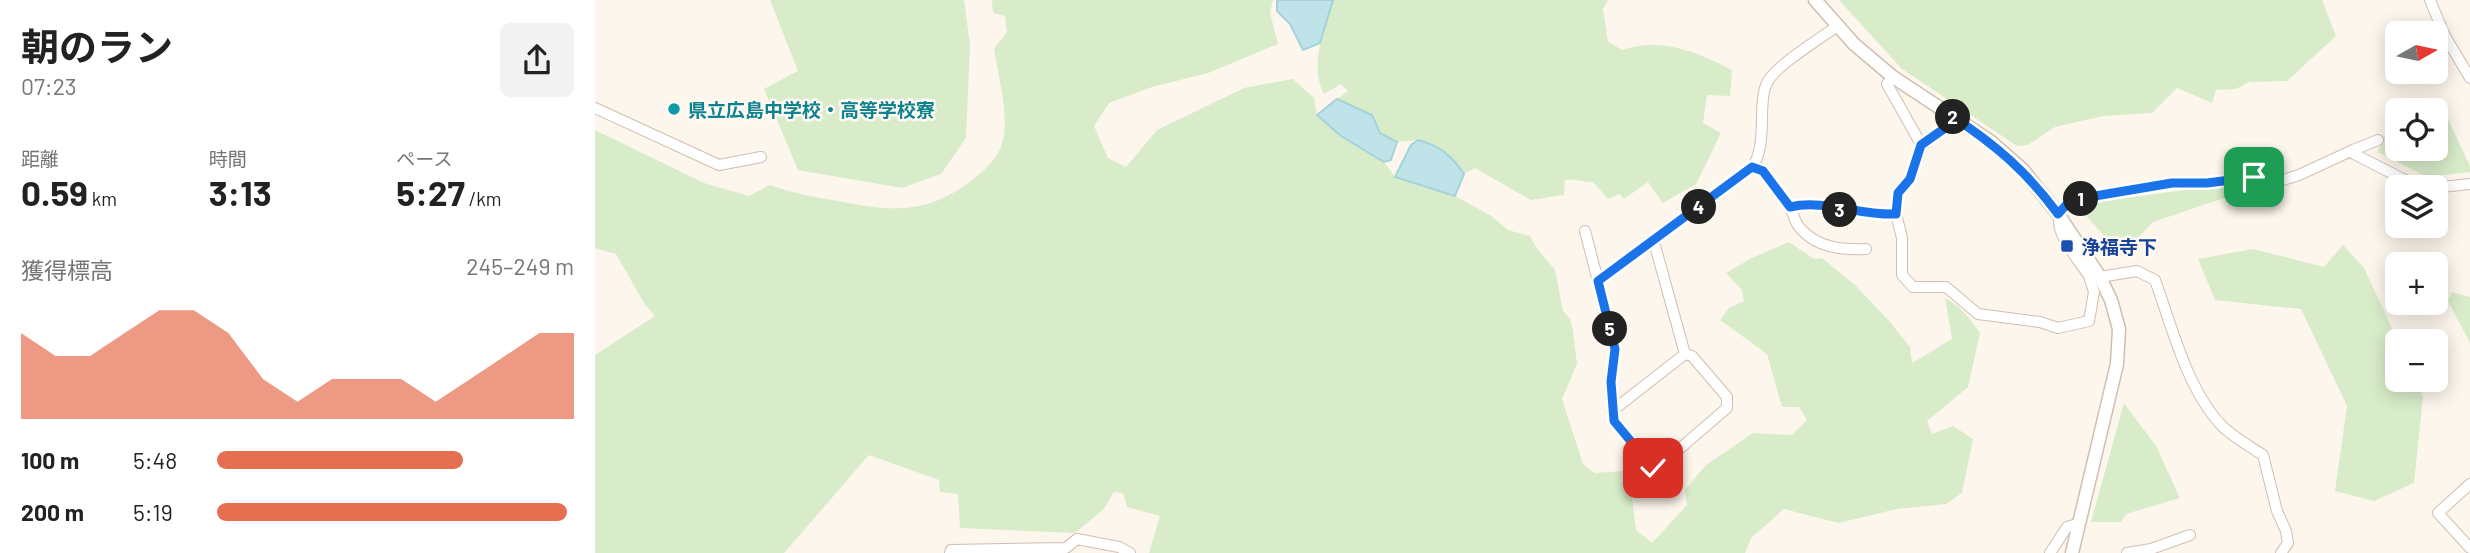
<!DOCTYPE html>
<html lang="ja">
<meta charset="utf-8">
<style>
body{margin:0;font-family:Barlow,"Noto Sans JP",sans-serif;background:#f2f2f2;color:#222;height:100vh;display:flex;flex-direction:column;font-size:26px;white-space:nowrap}
*{box-sizing:border-box;margin:0}
p{font-size:23px;color:#767676}
.icon{flex:none;width:38px;height:38px;fill:none;stroke:currentColor;stroke-width:2;stroke-linecap:round;stroke-linejoin:round}
.map{position:relative;flex:1;overflow:hidden}
.panel{display:flex;flex-direction:column;background:#fff;width:595px}
.panel>*{flex:none}
.needle{width:46px;rotate:81deg}
.buttons{position:absolute;left:1790px;top:21px;display:grid;gap:14px}
.buttons a{display:grid;place-items:center;width:63px;height:63px;border-radius:10px;background:#fff;box-shadow:0 4px 18px #0003;font-size:35px}
.pin{position:absolute;display:grid;place-items:center;width:60px;height:60px;color:#fff;margin:-30px;border-radius:14px;box-shadow:0 4px 10px #0006}
.km{position:absolute;width:35px;height:35px;margin:-18px;border-radius:50%;background:#222;color:#fff;font-size:19px;line-height:35px;text-align:center}
.round{display:grid;place-items:center;flex:none;width:74px;height:74px;border-radius:10px;background:#f2f2f2}
.head{display:flex;align-items:center;justify-content:space-between;height:119px;padding:0 21px}
h1{font-size:38px;font-weight:700;line-height:52px}
.figures{display:grid;grid-template-columns:repeat(3,1fr);gap:10px;height:119px;padding:7px 21px}
.figures div{display:grid;align-content:center}
.figures b{font-size:35px;font-weight:700}
.figures small{font-size:19px;font-weight:400}
.figures p{font-size:19px}
.chart{height:196px;padding:14px 21px}
.chart p{display:flex;justify-content:space-between}
.chart svg{width:100%;height:126px;margin-top:7px;fill:#e76f51;opacity:.7}
ul{padding:0 21px;list-style:none;font-size:23px}
li{display:grid;grid-template-columns:112px 84px 1fr;align-items:center;height:52px}
li i{height:18px;border-radius:9px;background:#e76f51}
main{display:flex;flex:1;min-height:0}
.map>svg:first-child{display:block}
.green{fill:#d8ecc9}
.water{fill:#bfe3e8;stroke:#a5d3da;stroke-width:2}
.lines{fill:none;stroke-linecap:round;stroke-linejoin:round}
.minor-casing{stroke:#d1beb0;stroke-width:12}
.tertiary-casing{stroke:#d1beb0;stroke-width:15}
.minor{stroke:#fff;stroke-width:10}
.tertiary{stroke:#fff;stroke-width:12}
.route-casing{stroke:#fff;stroke-width:14}
.route{stroke:#1a73e8;stroke-width:9}
.culture-dot{fill:#0f9aa8;stroke:#fffaf3;stroke-width:2.5}
.transit-dot{fill:#1a4fb4;stroke:#fffaf3;stroke-width:2.5}
.labels{text-anchor:middle;dominant-baseline:central;stroke-width:5;stroke-linejoin:round;paint-order:stroke}
.culture-label{font-size:19px;font-weight:bold;fill:#0d838f;stroke:#fffaf3;text-anchor:start}
.transit-label{font-size:19px;font-weight:bold;fill:#164399;stroke:#fffaf3;text-anchor:start}
</style>
<main>
<section class="panel">
<div class="head"><div><h1>朝のラン</h1><p>07:23</p></div><a class="round"><svg class="icon" aria-label="share" viewBox="0 0 24 24"><path d="M12 15V3M7 8l5-5 5 5M5 13v7h14v-7"/></svg></a></div>
<div class="figures">
<div><p>距離</p><b>0.59<small> km</small></b></div>
<div><p>時間</p><b>3:13</b></div>
<div><p>ペース</p><b>5:27<small> /km</small></b></div>
</div>
<div class="chart"><p><span>獲得標高</span>245–249 m</p>
<svg viewBox="0 0 160 44" preserveAspectRatio="none"><path d="M0 44V14L10 22L20 22L30 14L40 6L50 6L60 14L70 30L80 38L90 30L100 30L110 30L120 38L130 30L140 22L150 14L160 14V44z"/></svg>
</div>
<ul>
<li><b>100 m</b>5:48<i style="width:69%"></i></li>
<li><b>200 m</b>5:19<i style="width:98%"></i></li>
</ul>
</section>
<div class="map">
<svg width="1875" height="553" viewBox="0 0 1875 553">
<rect width="100%" height="100%" fill="#fdf6ec"/>
<path class="green" d="M175,0H369L375,45L371,138L346,174L307,188L203,170L169,89L203,71Z
M397,0H678L675,13L683,44L613,73L557,87L514,103L499,126L513,158L531,167L562,130L649,88L698,79L719,98L722,115L746,136L789,162L800,177L860,196L895,215L913,230L935,236L941,247L960,270L968,311L975,319L978,330L982,364L967,399L988,464L1000,473L1028,471L1036,490L1041,530L1057,543L1092,505L1090,490L1111,465L1158,433L1197,435L1212,420L1204,407H1187L1172,354L1125,320L1134,308L1149,301L1147,290L1131,273L1157,258L1194,242L1219,259L1227,258L1260,285L1295,322L1315,347L1317,363L1357,339L1350,298C1366,307 1375,318 1385,333L1373,387L1332,421L1337,434L1358,426L1378,439L1367,493L1351,504L1302,509L1243,523L1189,509L1156,538L1150,553H554L565,516L532,507L528,493L519,492L508,510L480,533L365,528L363,494L345,492L344,480L274,455L189,553H0V355L60,316L49,303L21,254L0,248V130L109,183L154,196L175,185C197,193 219,197 243,201C298,212 333,215 380,178C393,167 404,157 408,140C414,114 403,75 399,49L412,32L410,16L398,13Z
M738,0H1013L1008,9L1013,42L1027,50C1067,37 1102,52 1137,70L1135,96L1112,95L1108,123L1126,133L1101,184L1068,203L1053,182L1029,199L1024,194L1013,199L998,182C988,182 979,178 970,180L969,195L936,200L880,168L869,174L858,158L823,140L802,142L785,133L777,115L742,99L753,91L746,84L729,94C714,66 729,28 738,0Z
M1244,0H1727L1741,36L1692,81L1654,82L1641,89L1621,90L1617,103L1582,88L1557,113L1508,116L1460,127L1433,145L1422,146L1307,69Z
M1841,112L1852,117L1875,166V172L1832,177L1783,152L1788,138L1802,130V149H1841Z
M1643,183L1664,190L1663,198L1641,194L1558,222L1526,255L1487,211L1492,203Z
M1748,245L1769,268L1803,341L1802,380H1820L1828,397L1819,483L1779,501L1740,491L1752,406L1706,309L1620,300L1603,259L1658,249L1729,267Z
M1857,292L1875,297V343L1853,301Z
M1529,403L1561,446L1585,498L1531,514L1526,522H1496Z"/>
<path class="water" d="M682,0H738L725,43L708,50L695,24L682,11Z
M742,99L777,115L785,133L802,142L796,160L789,162L746,136L722,115Z
M823,140C844,145 857,156 869,174L860,196L800,177L816,145Z"/>
<g class="lines">
<defs>
<path id="minor" d="M1835,0L1850,36L1875,78
M1298,77L1292,84L1327,146
M0,108L124,165L166,157
M1758,150L1783,140
M1157,167L1169,171L1195,207C1229,199 1266,216 1301,214L1307,238V275L1318,287H1351L1383,314L1445,322L1463,328L1494,321L1499,292L1494,276L1498,274L1505,277L1542,271L1560,280C1577,327 1592,390 1628,427C1640,438 1654,446 1668,455L1682,511L1691,531L1693,543L1686,553
M1195,207C1198,213 1200,223 1205,228C1222,248 1247,250 1271,249
M1301,214L1303,193L1315,179L1327,146L1350,128L1358,117
M990,231L1003,281
M1059,242L1090,354L1097,356L1132,397V408L1068,463L1058,468L1019,421L1015,382L1020,349L1003,281L1157,167C1174,145 1161,101 1173,81C1183,64 1225,39 1242,26
M1494,276C1477,250 1440,213 1487,198L1577,183H1612L1659,177L1675,184L1704,175L1758,150L1759,154L1812,181L1847,187L1875,184
M1017,411L1090,354
M1875,484L1843,513L1875,548
M355,553L356,550L471,548L482,539L524,547L535,553
M1455,553L1472,527L1482,524
M1532,553L1556,549L1595,535"/>
<path id="tertiary" d="M1220,0L1259,44L1298,77L1395,141L1428,170L1463,214L1505,277L1516,300L1524,329L1522,364L1477,553"/>
</defs>
<use href="#minor" class="minor-casing"/>
<use href="#tertiary" class="tertiary-casing"/>
<use href="#minor" class="minor"/>
<use href="#tertiary" class="tertiary"/>
</g>
<g class="lines">
<defs>
<path id="route" d="M1058,468L1019,421L1016,382L1020,349L1003,281L1157,167L1168,171L1195,207C1229,199 1266,216 1301,214L1303,193L1315,179L1326,145L1350,128L1358,117C1401,145 1432,172 1463,214L1473,203L1488,198L1577,183H1612L1659,177"/>
</defs>
<use href="#route" class="route-casing"/>
<use href="#route" class="route"/>
</g>
<circle class="culture-dot" cx="79" cy="109" r="7"/>
<rect class="transit-dot" x="1465" y="239" width="14" height="14" rx="3.5"/>
<g class="labels">
<g class="culture-label">
<text x="93" y="109">県立広島中学校・高等学校寮</text>
</g>
<g class="transit-label">
<text x="1486" y="246">浄福寺下</text>
</g>
</g>
</svg>
<div class="buttons">
<a><svg class="needle" viewBox="-14 -14 28 28"><path d="M0-13l5 13h-10z" fill="#e53935"/><path d="M0 13l5-13h-10z" fill="#767676"/></svg></a>
<a><svg class="icon" aria-label="locate" viewBox="0 0 24 24"><circle cx="12" cy="12" r="6"/><path d="M12 2v4M12 18v4M2 12h4M18 12h4"/></svg></a>
<a><svg class="icon" aria-label="layers" viewBox="0 0 24 24"><path d="M12 4l9 5-9 5-9-5zM3 14l9 5 9-5"/></svg></a>
<a>+</a>
<a>−</a>
</div>
<div class="pin" style="left:1659px;top:177px;background:#1e9e55"><svg class="icon" aria-label="arrive" viewBox="0 0 24 24"><path d="M6 21V4h12l-3 4 3 4H6"/></svg></div>
<div class="pin" style="left:1058px;top:468px;background:#d93025"><svg class="icon" aria-label="check" viewBox="0 0 24 24"><path d="M5 12l5 5 9-10"/></svg></div>
<b class="km" style="left:1486px;top:199px">1</b>
<b class="km" style="left:1358px;top:117px">2</b>
<b class="km" style="left:1245px;top:210px">3</b>
<b class="km" style="left:1104px;top:207px">4</b>
<b class="km" style="left:1015px;top:329px">5</b>
</div>
</main>
